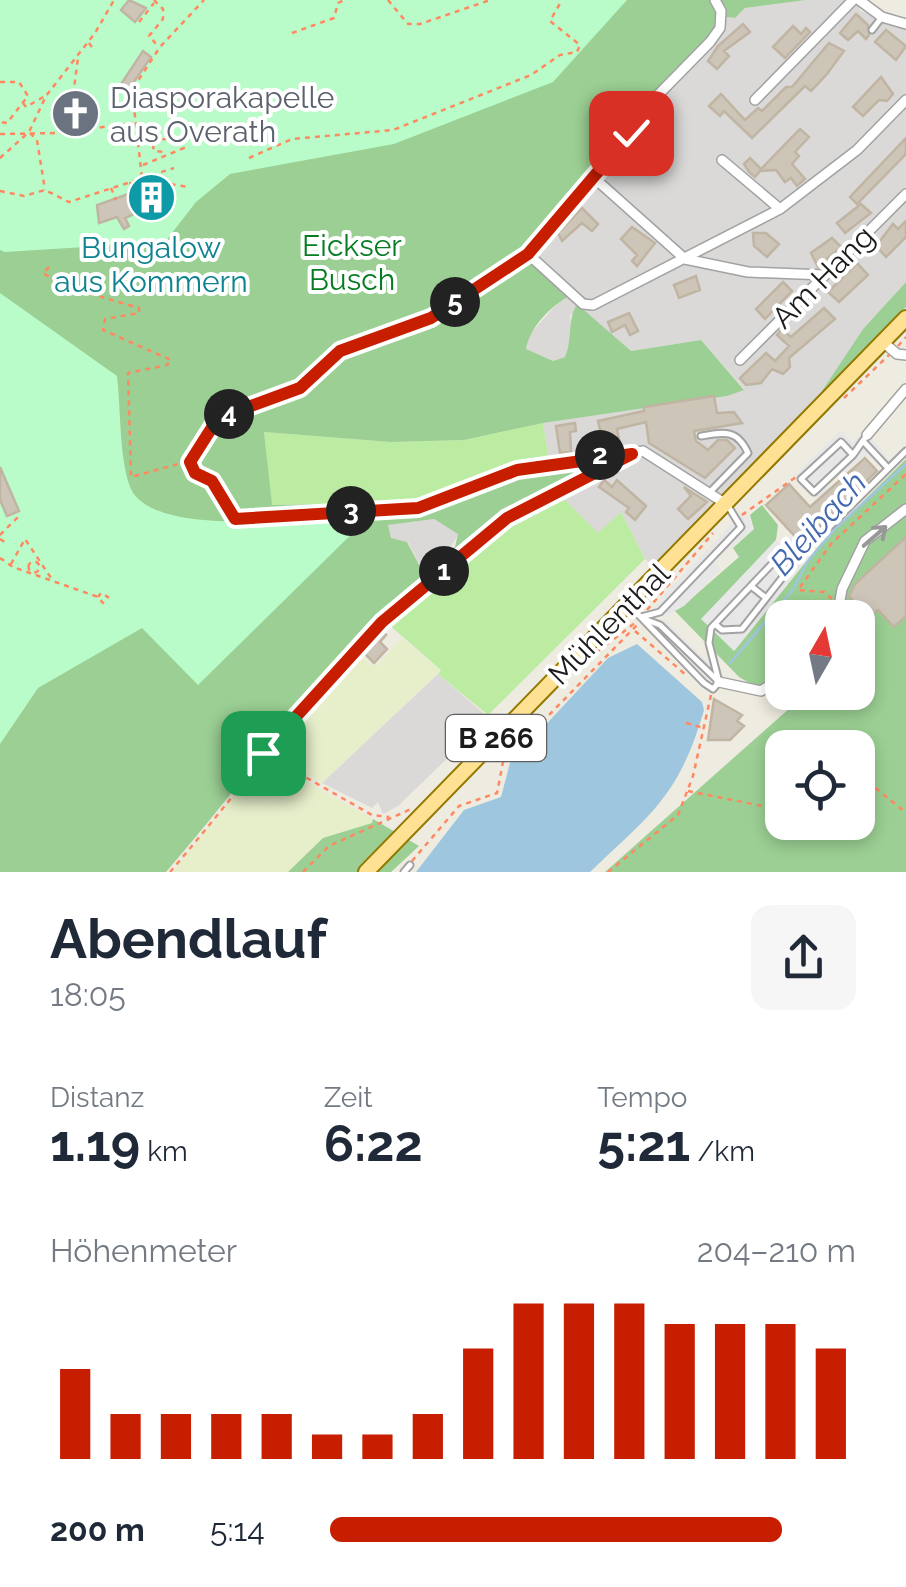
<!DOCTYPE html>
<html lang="de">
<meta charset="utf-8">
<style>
body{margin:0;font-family:Raleway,sans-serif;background:#f6f6f7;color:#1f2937;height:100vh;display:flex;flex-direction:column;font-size:38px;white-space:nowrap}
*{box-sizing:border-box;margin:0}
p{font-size:32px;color:#747a83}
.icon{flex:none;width:55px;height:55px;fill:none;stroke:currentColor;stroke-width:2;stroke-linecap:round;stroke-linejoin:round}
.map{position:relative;height:872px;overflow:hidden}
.side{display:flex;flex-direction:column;background:#fff;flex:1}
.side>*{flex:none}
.needle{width:65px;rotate:9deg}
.fabs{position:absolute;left:765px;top:600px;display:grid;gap:20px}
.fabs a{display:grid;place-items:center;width:110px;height:110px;border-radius:20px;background:#fff;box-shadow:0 5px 15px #0003;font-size:50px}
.pin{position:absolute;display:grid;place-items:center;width:85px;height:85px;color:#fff;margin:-42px;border-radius:20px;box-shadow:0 5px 15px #0006}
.km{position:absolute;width:50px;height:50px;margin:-25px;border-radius:50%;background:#222;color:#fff;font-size:28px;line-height:50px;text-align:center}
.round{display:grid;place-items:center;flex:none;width:105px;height:105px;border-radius:20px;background:#f6f6f7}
.summary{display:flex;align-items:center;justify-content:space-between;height:170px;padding:0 50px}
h1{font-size:55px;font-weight:700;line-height:75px}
.figures{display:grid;grid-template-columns:repeat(3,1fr);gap:15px;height:170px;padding:10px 50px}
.figures div{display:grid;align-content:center}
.figures b{font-size:50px;font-weight:700}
.figures small{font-size:28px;font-weight:400}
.figures p{font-size:28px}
.chart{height:280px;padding:20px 50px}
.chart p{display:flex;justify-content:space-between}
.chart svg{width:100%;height:180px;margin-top:10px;stroke:#c71e00;stroke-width:6}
ul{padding:0 50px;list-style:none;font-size:32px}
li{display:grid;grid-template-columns:160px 120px 1fr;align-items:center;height:75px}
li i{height:25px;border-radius:12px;background:#c71e00}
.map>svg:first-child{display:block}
.residential{fill:#dad9d8}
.farmland{fill:#e6eeca}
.grass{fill:#bbeca2}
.forest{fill:#9bcf93;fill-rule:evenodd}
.park{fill:#b9fcc9}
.parking{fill:#e7e7e7}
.water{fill:#9ec6de}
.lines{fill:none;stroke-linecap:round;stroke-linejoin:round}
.stream{stroke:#9ec6de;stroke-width:2.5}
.building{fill:#cec5b9;stroke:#c0b4a2;stroke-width:2.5}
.lane-casing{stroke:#a2a2a2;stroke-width:9}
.street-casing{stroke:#a2a2a2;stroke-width:12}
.primary-casing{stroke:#937800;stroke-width:18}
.path{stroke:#ff8860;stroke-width:2.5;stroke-dasharray:5 5;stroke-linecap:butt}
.lane{stroke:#fff;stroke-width:5}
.street{stroke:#fff;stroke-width:9}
.primary{stroke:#ffe194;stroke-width:14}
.oneway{stroke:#989898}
.route-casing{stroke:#fff;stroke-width:20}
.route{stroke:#c71e00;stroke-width:12}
.labels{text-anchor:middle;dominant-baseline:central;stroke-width:8;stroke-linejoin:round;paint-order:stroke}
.shield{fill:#fff;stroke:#5f5f5f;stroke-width:2.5}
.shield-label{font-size:28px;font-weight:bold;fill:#1b1b1b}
.worship-label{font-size:30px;fill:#5b616d;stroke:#fff;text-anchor:start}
.park-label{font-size:30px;fill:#067d22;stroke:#fff}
.culture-label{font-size:30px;fill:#0d838f;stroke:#fff}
.street-label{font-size:30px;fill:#1b1b1b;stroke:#fff}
.water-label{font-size:32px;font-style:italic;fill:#4469af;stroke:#fff}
</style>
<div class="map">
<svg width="906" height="872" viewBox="0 0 906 872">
<rect width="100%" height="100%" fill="#eeebe0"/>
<path class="residential" d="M806,0H855L861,11L906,27V282L863,329L816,400L654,567L645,559L621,512L598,534L557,492L616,452L549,461L543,423L727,396L744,389L701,340L631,351L570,314L572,343L565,357L553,361L526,349L529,335L557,304L527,252L607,159L651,96L726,17L735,18L745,8Z
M434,519L459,534L442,560L448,566L427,580L408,542L390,538L388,525Z
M438,674L489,718L398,806L383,814L378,802L372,808L322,783Z"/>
<path class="farmland" d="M401,638L441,670L322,783L272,755L270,751L359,653L371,665H378Z
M264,757L373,819V823L323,838L288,872H173Z"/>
<path class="grass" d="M543,423L549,461L517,467L419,503L271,505L264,432L391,442L464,440Z
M557,492L598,533L621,512L645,559L488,715L438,674L441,670L387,623L509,520Z"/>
<path class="forest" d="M0,0H806L745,8L735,18L726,17L651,96L607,159L527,252L569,296C550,307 530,327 526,349L553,361L565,357C573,339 567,320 577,304L631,351L701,340L744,390L727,396L543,423L464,440L391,442L264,432L272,505L419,503L517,467L616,456L541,494L448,566L442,561L455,547L458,534L434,519L388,525L391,538L407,542L427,580C326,666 252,772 166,872H0Z
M906,282V307L816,400L863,329Z
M906,459V872H605L791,707L739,677L673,609L684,605L739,557L733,548L754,529L750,515L762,505L778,525L776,540L702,619L735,650L821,543ZM782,618H858V692H782ZM782,748H858V822H782Z
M373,819L419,846L391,872H288L323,838L372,823Z"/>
<path class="park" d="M0,0H627L553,82L394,144L230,174L196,202L165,242L5,252L0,250Z
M0,293L117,376C121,410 119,452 129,484C146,543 323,515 371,515L198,685L142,628L38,688L0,744Z"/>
<path class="parking" d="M841,430L852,443L865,430L892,463L882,469L867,455L826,483L830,488L818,499L794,476Z
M745,510L754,529L713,561L721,570L684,606L664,617L655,609L666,593Z
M789,536L809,557L734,651L701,619L776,540L781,545Z
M664,619L715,669L706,681L653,629Z"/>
<path class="water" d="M637,644L702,702L704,710C679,796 652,813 590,872H416L464,810L501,797L510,763L608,658Z"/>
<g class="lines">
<path class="stream" d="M730,663L792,591L808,561L836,528L906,464"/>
</g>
<path class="building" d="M129,0L146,8L135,22L121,10Z
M856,14L868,25L869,35L866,39L858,31L848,40L840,33Z
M743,24L750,32L724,51L729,56L717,69L708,61L718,46Z
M793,26L801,34L806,28L810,32L785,58L773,47Z
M886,30L906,46L896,60L875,42Z
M829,43L844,51L827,74L811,91L805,86L752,138L724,111L720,116L709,106L721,94L745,120L758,108L762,111L786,87H792Z
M143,51L151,57L127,92L119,87Z
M881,77L893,94L887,101L879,100L863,116L853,107Z
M663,110L673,119L650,148L653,150L640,160L632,152L646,136L642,132L651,118L654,120Z
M800,129L809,137L795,152L799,156L792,164L805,179L797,186L791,178L785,182L776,170L760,171L755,177L749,172L744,164L750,158L761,169Z
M906,138V154L857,204L850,197Z
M128,194L136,213L125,218L129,226L124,229L117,217L99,223L97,205Z
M861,204L871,213L845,233L837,223Z
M582,208L598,224L592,231L582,223L562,241L558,233Z
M906,221V237L886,257L876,246L893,224L898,229Z
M632,227L655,243L637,266L632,261L637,255L621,239Z
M753,233H766L779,244L767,257L754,246Z
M832,238L841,247L818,267L811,253Z
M857,263L868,275L839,302L828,292Z
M696,276L700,290L679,298L674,285Z
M783,282L792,291L765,319L756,309Z
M824,308L835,319L789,358L790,367L783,374L772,369L761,383L746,385L740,378L766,353L775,361L789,346L777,335L782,329L791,337Z
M629,313L638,331L630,335L625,325L612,332L608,322Z
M714,396L717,413L734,412L742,423L694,431L696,441L708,450L718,440H727L735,448L705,478L649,443L646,422L617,429L620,445L604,447L598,421L644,411V407Z
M575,423L576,431L570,432L571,452L560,453L556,426Z
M865,458L877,471L802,544L766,505L789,484L810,507Z
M0,467L19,511L7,516L0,500Z
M604,480L612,487L617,480L646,506L635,520L626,512L629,508L599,487Z
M684,487L707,502L688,519L678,509L691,496Z
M906,537V616L894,627L878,610L868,618L849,596L855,584Z
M381,630L386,635L380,642L387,649L374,663L362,651Z
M714,699L742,715L737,721L744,726L730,740H708Z"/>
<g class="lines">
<defs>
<path id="lane" d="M872,30L882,17
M701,436C724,432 737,429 748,453L710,492
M863,441L888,468
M853,455L814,492L801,479L841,442L853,455L867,435
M751,586L766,598
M631,607L704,683L713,689L719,682
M641,617L660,612L741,527L728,506
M644,619L660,625L719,682
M715,624L722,630L742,629L800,555
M719,682L709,643L711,628L787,548L800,555L805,551L906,451
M404,872L410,865"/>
<path id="street" d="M715,0L721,11L720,28L710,42L656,97L614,158L528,254L583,304L593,305L780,209L857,150L906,100
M859,0L882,17L906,24
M755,100L853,0
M722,160L780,209
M601,184L685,259L748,272L825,275
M883,342L897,354L906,355
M740,360L906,194
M867,435L906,389
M557,463L643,451L726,504
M433,579L530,502L632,454
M837,618L842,589L865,541L906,509
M719,682L761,691L782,677"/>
<path id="primary" d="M366,872L906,318"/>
</defs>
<use href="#lane" class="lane-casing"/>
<use href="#street" class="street-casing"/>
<use href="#primary" class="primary-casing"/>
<path class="path" d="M154,0L163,9V19L149,36L158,46
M388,0L408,24H420L490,0
M139,22L154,3
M292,33L334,18L338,3L344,0
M89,43L94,50
M0,82H19L28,96L7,123L0,122
M74,100L83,106
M23,103L26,107L45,96
M62,122L82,129
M59,132L74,88L78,58
M30,133L37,140L45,190
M0,134L58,133L133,123
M0,158L29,132L46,96L95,33L114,0
M249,158L292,139L393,130L531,75L560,55L577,52L580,45L550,21L562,0
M143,165L184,148L183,138L152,140L154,151L167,152
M141,179L188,187
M130,182L139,214
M143,187L132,90L160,47L204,0
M111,188L116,200
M141,189L143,206
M0,191L24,196L45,190L69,202L174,168
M143,206L144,210L162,208L161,199
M523,257L431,318L340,351L300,388L218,418L189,461L195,473L212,481L235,519L418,508L517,471L546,465
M49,267L43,273L64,286L139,308V313L105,319L103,330L171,360L167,365L128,373L131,477L189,461
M898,346L906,337
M844,398L889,355
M742,515L796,477
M0,535L18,517
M0,539L5,542
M0,558L13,567L98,597L103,603L108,597L101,593L98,597
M28.5 567a5.5 5.5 0 1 1 11 0a5.5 5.5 0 1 1-11 0Z
M11,564L25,539L51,578
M832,599L824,592L798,590L831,544L906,474
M647,610L713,533
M635,631L686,675
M598,651L635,623
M686,723L704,728
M263,753L372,815L389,817
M858,783L867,781L906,813
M688,791L782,810
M412,861L459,806L497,793L503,762L637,625
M170,872C255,773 327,668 428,583
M303,872L329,846L411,809
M608,872L678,815L693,776L711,695"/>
<use href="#lane" class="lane"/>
<use href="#street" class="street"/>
<use href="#primary" class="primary"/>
</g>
<defs><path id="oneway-shaft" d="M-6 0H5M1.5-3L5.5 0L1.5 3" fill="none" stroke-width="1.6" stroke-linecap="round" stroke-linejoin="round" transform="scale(2.5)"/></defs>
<use class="oneway" href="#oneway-shaft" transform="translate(875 536) rotate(-41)"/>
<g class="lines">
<defs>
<path id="route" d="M263,753L382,622L507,518L632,454L517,470L418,508L235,519L212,481L195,473L190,462L218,418L300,388L340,351L431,318L528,254L631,133"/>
</defs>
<use href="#route" class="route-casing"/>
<use href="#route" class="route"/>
</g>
<defs>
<symbol id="church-disc" viewBox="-11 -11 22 22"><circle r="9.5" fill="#6b7280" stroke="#fff"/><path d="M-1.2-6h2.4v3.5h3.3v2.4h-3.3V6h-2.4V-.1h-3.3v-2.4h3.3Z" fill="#fff"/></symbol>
<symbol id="building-disc" viewBox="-11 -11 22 22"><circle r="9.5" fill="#0f9aa8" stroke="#fff"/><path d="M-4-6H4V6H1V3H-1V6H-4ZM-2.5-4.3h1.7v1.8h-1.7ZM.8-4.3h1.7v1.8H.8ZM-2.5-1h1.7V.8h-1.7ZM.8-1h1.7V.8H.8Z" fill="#fff"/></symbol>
</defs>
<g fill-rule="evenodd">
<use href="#church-disc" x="48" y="86" width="55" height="55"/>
<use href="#building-disc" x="124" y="170" width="55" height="55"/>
</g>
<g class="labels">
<rect class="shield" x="446" y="715" width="100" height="46" rx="8"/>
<g class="shield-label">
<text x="496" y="738">B 266</text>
</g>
<g class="worship-label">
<text x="110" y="97">Diasporakapelle<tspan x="110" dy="34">aus Overath</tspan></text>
</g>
<g class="park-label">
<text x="352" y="245">Eickser<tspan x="352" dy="34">Busch</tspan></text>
</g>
<g class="culture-label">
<text x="151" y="247">Bungalow<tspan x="151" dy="34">aus Kommern</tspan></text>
</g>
<g class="street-label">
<text transform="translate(823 277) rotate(-45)">Am Hang</text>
<text transform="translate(609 624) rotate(-45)">Mühlenthal</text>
</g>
<g class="water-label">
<text transform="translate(818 523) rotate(-48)">Bleibach</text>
</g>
</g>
</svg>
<div class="fabs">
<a><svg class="needle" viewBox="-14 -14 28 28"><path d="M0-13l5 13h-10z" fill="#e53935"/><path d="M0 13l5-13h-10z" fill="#747a83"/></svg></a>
<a><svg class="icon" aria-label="locate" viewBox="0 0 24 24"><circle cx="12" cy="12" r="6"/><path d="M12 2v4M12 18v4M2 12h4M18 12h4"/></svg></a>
</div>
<div class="pin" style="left:263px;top:753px;background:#1e9e55"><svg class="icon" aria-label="arrive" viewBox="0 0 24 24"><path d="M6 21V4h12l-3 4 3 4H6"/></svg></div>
<div class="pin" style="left:631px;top:133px;background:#d93025"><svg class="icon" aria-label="check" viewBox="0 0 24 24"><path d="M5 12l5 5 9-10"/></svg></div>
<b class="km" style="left:444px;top:571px">1</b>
<b class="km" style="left:600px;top:455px">2</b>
<b class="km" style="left:351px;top:511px">3</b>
<b class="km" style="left:229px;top:414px">4</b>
<b class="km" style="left:455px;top:302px">5</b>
</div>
<section class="side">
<div class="summary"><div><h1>Abendlauf</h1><p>18:05</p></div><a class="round"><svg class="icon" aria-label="share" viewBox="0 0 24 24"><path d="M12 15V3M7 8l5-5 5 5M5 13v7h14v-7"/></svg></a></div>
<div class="figures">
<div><p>Distanz</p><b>1.19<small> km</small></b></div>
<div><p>Zeit</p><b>6:22</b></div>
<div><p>Tempo</p><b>5:21<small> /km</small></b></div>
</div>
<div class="chart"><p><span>Höhenmeter</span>204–210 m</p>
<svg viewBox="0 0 160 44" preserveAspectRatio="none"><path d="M5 44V22M15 44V33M25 44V33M35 44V33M45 44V33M55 44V38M65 44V38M75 44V33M85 44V17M95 44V6M105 44V6M115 44V6M125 44V11M135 44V11M145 44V11M155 44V17"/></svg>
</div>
<ul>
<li><b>200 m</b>5:14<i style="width:86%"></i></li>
</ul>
</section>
